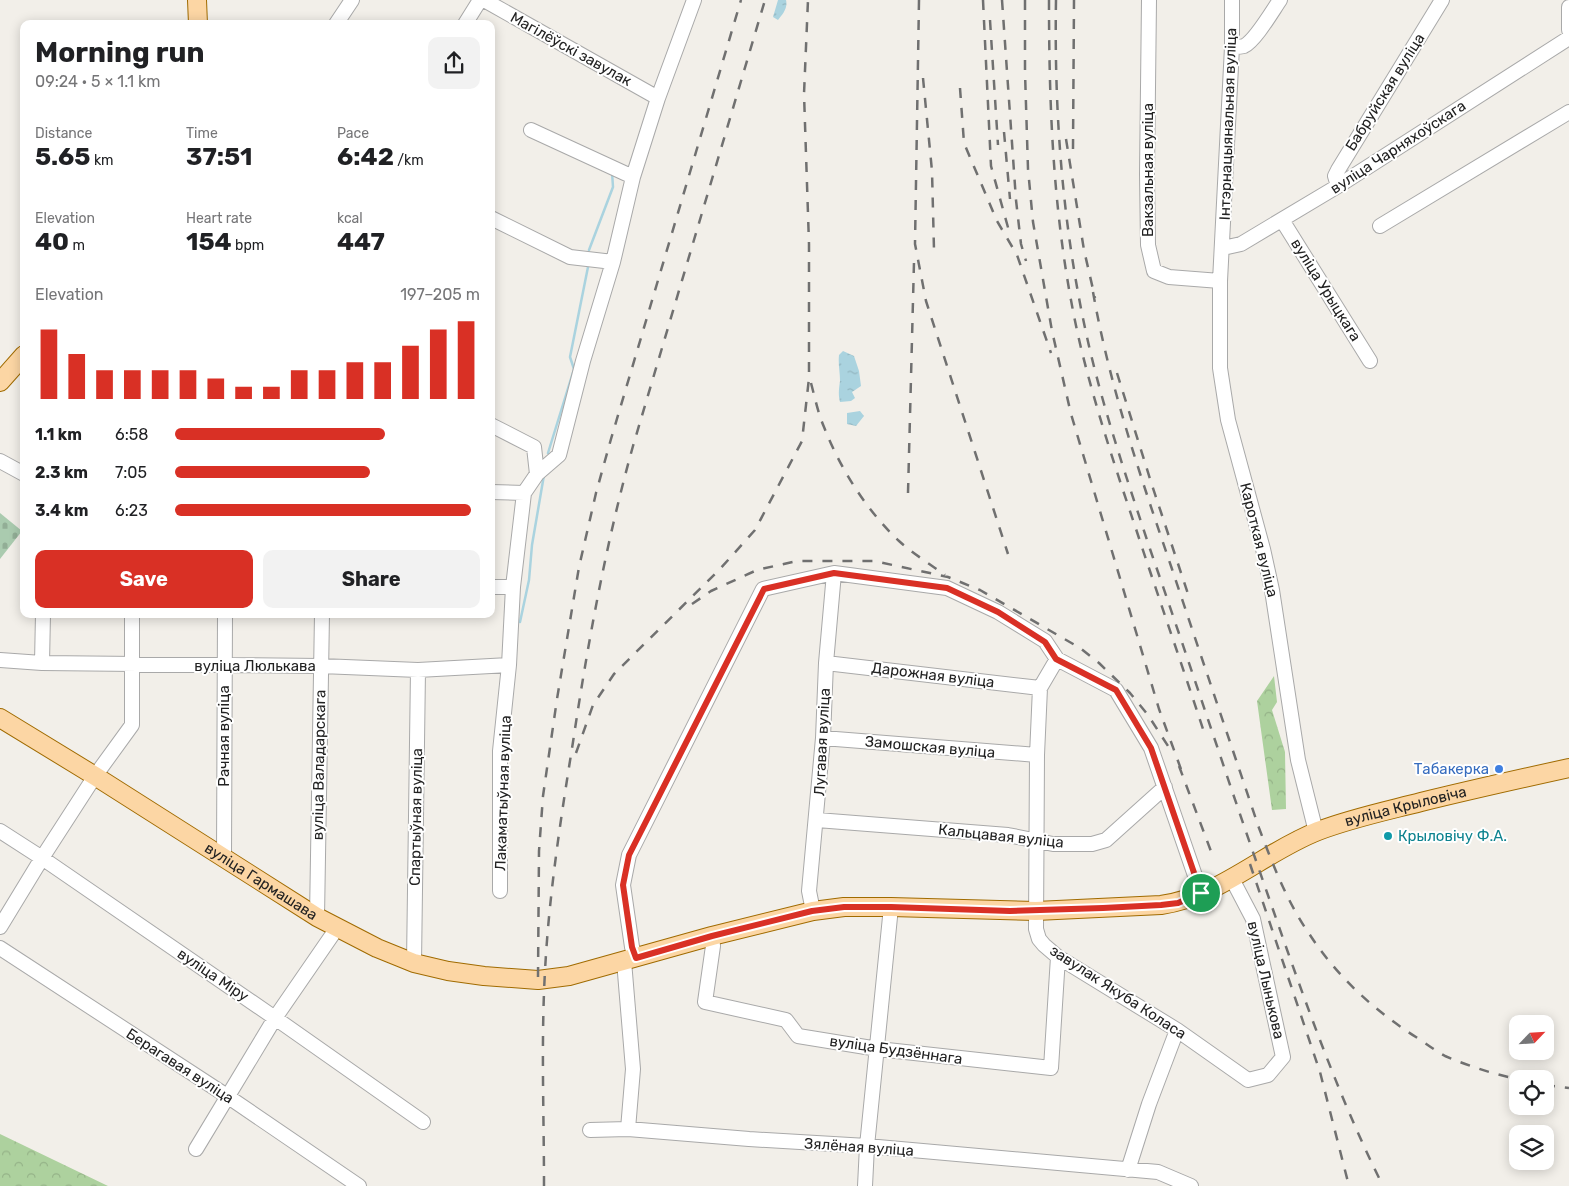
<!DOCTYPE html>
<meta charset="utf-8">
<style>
body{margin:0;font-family:Rubik,sans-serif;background:#f2f2f2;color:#202124;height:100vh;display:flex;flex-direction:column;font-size:19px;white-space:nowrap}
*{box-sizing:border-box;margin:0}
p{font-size:16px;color:#757577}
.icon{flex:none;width:28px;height:28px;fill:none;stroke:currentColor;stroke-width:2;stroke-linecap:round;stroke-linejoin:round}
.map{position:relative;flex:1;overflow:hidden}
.panel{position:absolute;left:20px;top:20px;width:475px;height:598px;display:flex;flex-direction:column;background:#fff;border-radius:10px;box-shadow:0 2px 12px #0003}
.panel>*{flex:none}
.needle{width:32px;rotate:65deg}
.fabs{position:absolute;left:1509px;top:1015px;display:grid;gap:10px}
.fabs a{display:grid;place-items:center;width:45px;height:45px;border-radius:10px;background:#fff;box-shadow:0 2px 12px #0003;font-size:25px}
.pin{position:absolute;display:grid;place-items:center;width:42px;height:42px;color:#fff;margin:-21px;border:2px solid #fff;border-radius:50%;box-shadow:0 1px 5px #0007}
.round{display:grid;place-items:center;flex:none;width:52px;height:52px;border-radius:10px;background:#f2f2f2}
.summary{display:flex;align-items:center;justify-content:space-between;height:85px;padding:0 15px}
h1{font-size:28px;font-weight:700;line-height:38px}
.stats{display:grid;grid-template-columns:repeat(3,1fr);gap:8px;height:85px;padding:5px 15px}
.stats div{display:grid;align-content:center}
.stats b{font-size:25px;font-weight:700}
.stats small{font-size:14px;font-weight:400}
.stats p{font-size:14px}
.chart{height:140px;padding:10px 15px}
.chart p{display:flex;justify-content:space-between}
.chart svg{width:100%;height:90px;margin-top:5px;stroke:#d93025;stroke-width:6}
.button{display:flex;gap:10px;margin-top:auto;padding:10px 15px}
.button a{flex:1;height:58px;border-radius:10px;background:#d93025;color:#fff;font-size:20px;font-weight:700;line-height:58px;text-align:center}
.button a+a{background:#f2f2f2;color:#202124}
ul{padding:0 15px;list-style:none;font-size:16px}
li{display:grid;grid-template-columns:80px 60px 1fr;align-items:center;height:38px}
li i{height:12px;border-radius:6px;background:#d93025}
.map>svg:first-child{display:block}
.forest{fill:url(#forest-crowns)}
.cemetery{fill:url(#cemetery-stones)}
.water{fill:url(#water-ripples)}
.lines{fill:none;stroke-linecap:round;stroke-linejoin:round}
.stream{stroke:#aad3df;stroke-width:2.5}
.minor-casing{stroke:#a9a9a9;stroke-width:16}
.major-casing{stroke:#a06b00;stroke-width:20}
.minor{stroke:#fff;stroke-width:14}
.major{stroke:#fcd6a4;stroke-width:18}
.rail{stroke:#707070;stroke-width:2.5;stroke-dasharray:10 10;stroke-linecap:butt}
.route-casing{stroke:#fff;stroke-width:10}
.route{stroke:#d93025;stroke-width:6}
.shop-dot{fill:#3f7fe0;stroke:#fff;stroke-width:2}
.culture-dot{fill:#0f9aa8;stroke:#fff;stroke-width:2}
.labels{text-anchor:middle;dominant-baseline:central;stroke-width:4;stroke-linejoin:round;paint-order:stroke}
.street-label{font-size:15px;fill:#222;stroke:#fff}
.shop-label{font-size:15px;fill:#366cbe;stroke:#fff;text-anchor:end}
.culture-label{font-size:15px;fill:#0d838f;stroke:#fff;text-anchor:start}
</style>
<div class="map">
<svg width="1569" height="1186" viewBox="0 0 1569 1186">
<defs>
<pattern id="forest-crowns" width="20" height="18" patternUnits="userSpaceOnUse" patternTransform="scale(1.25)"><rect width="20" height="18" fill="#add19e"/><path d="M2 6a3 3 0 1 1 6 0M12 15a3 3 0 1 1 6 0" fill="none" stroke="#95b388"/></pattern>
<pattern id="cemetery-stones" width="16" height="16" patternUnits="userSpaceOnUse" patternTransform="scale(1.25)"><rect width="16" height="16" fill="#aacbaf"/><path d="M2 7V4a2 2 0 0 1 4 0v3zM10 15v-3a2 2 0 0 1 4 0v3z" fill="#92ae96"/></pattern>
<pattern id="water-ripples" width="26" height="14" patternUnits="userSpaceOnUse" patternTransform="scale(1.25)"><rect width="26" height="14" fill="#aad3df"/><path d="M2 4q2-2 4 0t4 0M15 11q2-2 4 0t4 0" fill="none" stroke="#92b5bf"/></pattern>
</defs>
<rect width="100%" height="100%" fill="#f2efe9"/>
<path class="forest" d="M1274,676L1277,702L1272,710L1285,752L1286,809L1272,810L1257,701Z
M0,1134L108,1186H0Z"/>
<path class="cemetery" d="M0,513L22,531L0,559Z"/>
<path class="water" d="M778,0H786C788,8 783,14 778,20L773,17Z
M843,351L854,356L859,371L861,386L852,392L855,398L851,401L840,402C838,394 839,389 840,381C840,372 838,364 839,355Z
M860,411L864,416L856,426L847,424V413Z"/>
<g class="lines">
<path class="stream" d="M589,250L613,187L612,172
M548,453L574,369L570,357L588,267
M520,622L529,580L532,545L544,475"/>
<defs>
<path id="minor" d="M484,0L658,98
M1149,0L1147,174L1148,245L1154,271L1169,277L1220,281
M1232,0V47L1220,281V368L1228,420L1263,549L1272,590L1298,760L1316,832
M1569,7V30
M336,24L352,0
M465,24L480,0
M1232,47C1236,47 1241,47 1244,46C1255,41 1273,10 1280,0
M531,130L633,177
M1338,186L1335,176L1338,170L1442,0
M491,218L570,257L613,262
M1282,220L1370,361
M1380,226L1569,112
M1223,248L1241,244L1338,186L1569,38
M491,425L534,447L537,474
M0,461L24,474
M491,492L524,493
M491,587H513
M1057,659L1040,688L1037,755L1036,929L1039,939L1044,945L1058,957L1177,1030L1248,1080L1268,1075L1283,1057L1253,919L1231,877
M0,660L42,663L321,666L418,670L509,665
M42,663L43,614
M826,663L1040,688
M823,738L1037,755
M817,820L1008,835L1053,844H1092L1106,840L1165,787
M0,831L42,858L275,1018L423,1122
M224,858L225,614
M500,891V751L509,665L513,587L524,493L537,474L559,455L583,361L613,262L633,177L658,98L694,0
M813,911L809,891L823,738L826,663L834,573
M317,917L322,614
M0,927L42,858L95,776L132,725V614
M712,936L713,946L705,1002L786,1020L798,1036L878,1049L1051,1068L1058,957
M0,948L227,1096L359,1186
M636,958L632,947L623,885L629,855L763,589L834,573L947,588L998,612L1045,641L1057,659L1116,690L1151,748L1201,893
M624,961L633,1069L628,1129
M414,963L418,670
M590,1130L628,1129L749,1139L867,1146L1158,1172L1191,1186
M196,1149L275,1018L337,928
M1128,1170L1149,1104L1177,1030
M865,1186L867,1146L891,907"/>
<g id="major">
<path d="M197,0L198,24"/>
<path d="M0,382L24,355"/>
<path id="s1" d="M0,718L95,776L317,917L377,948L414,963L448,971L484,976L538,980L569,976L712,936L813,911L844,907H891L1036,911L1161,905C1219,897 1264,852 1318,831C1352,818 1386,811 1421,802C1470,790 1519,779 1569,768"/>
</g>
</defs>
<use href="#minor" class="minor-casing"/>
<use href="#major" class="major-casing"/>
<use href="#minor" class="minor"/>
<use href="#major" class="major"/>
<path class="rail" d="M919,0L915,244L926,301L1008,554
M983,0L991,166L1009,231
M1002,0L1016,200L1021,244L1026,261
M1025,0V72L1028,169L1033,222L1052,331L1071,414L1159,709L1182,772
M1049,0C1049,118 1054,233 1081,348C1096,409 1116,470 1136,529C1158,596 1181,662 1203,729
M1056,0C1054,116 1063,233 1089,346C1105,415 1128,482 1150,549C1174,618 1197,687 1220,755C1241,818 1263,881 1285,944C1314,1026 1344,1108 1383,1186
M990,20L998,145
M923,78L932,171L934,250
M960,88L964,143L997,221L1017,255L1051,353
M1004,132L1010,199
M1066,139L1084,250L1095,298
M1073,149L1074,0
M1093,292C1110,388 1141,478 1172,569C1201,656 1230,742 1259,828C1273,865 1287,902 1310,935C1338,978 1376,1012 1419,1039C1428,1045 1436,1051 1445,1056C1469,1066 1492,1074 1518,1079
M1117,373L1151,482L1188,594
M811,383C815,398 818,413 824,427C840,468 866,510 899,541C912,553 930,564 945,575
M908,493L914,262
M692,604L711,591L757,570L797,561H874L948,577L980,590L1080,648L1099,663L1130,693L1148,715L1168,746
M576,753L593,705L614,674L720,569L755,530L802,441L809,378V244L804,94L808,0
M1179,766L1212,854
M1250,864L1320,1072L1349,1186
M538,977L539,851L543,796L557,699L579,567L596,493L611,439L741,0
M1545,1085L1569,1088
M544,1186C544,1114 541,1042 545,971C549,894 561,817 573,742C588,642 606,543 633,446L765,0"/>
</g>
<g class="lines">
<defs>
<path id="route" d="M834,573L947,588L998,612L1045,642L1056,659L1116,690L1151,748L1201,893L1178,903L1161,905L1103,908L1010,911L891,907H844L812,911L712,936L636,958L632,947L623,885L629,855L764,589Z"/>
</defs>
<use href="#route" class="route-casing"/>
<use href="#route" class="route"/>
</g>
<circle class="shop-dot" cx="1499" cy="769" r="5"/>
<circle class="culture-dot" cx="1388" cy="836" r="5"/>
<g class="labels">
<g class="street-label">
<text transform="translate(571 49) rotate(29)">Магілёўскі завулак</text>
<text transform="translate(1385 92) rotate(-58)">Бабруйская вуліца</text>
<text transform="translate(1228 124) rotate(-88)">Інтэрнацыянальная вуліца</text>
<text transform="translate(1398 147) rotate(-33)">вуліца Чарняхоўскага</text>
<text transform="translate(1148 170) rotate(-90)">Вакзальная вуліца</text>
<text transform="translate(1326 290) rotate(58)">вуліца Урыцкага</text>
<text transform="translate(1259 540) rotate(76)">Кароткая вуліца</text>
<text x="255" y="666">вуліца Люлькава</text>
<text transform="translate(933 675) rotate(7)">Дарожная вуліца</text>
<text transform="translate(224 736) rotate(-90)">Рачная вуліца</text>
<text transform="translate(822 742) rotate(-87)">Лугавая вуліца</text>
<text transform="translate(930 747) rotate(5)">Замошская вуліца</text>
<text transform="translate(319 765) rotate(-89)">вуліца Валадарскага</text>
<text transform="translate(503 793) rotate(-88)">Лакаматыўная вуліца</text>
<text stroke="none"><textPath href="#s1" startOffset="1505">вуліца Крыловіча</textPath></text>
<text transform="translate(416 817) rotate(-89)">Спартыўная вуліца</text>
<text transform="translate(1001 836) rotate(6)">Кальцавая вуліца</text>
<text stroke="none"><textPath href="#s1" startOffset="308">вуліца Гармашава</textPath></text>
<text transform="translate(213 975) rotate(34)">вуліца Міру</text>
<text transform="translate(1266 980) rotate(77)">вуліца Лынькова</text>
<text transform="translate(1118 992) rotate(33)">завулак Якуба Коласа</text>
<text transform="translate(896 1050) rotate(8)">вуліца Будзённага</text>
<text transform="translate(180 1066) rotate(33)">Берагавая вуліца</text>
<text transform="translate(859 1147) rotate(4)">Зялёная вуліца</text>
</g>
<g class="shop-label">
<text x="1489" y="769">Табакерка</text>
</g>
<g class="culture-label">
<text x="1398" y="836">Крыловічу Ф.А.</text>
</g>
</g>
</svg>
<div class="fabs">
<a><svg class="needle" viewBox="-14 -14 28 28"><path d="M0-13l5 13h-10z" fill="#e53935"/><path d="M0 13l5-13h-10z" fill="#757577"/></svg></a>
<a><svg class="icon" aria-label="locate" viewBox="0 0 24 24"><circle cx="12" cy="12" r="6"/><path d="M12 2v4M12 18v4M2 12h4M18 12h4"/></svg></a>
<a><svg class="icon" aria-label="layers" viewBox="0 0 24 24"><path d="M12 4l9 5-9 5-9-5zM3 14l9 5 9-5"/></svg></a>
</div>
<div class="pin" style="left:1201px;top:893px;background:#1e9e55"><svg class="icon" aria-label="arrive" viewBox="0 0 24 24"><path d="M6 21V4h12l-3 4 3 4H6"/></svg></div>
<section class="panel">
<div class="summary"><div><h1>Morning run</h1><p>09:24 · 5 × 1.1 km</p></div><a class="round"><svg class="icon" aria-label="share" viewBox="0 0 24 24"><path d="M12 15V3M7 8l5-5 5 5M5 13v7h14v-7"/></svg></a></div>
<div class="stats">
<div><p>Distance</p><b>5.65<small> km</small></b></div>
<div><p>Time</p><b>37:51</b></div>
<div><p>Pace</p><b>6:42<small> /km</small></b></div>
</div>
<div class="stats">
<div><p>Elevation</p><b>40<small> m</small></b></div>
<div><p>Heart rate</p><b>154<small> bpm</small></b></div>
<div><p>kcal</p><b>447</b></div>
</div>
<div class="chart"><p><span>Elevation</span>197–205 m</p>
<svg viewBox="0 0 160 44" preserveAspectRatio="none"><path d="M5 44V10M15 44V22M25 44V30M35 44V30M45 44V30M55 44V30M65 44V34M75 44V38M85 44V38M95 44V30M105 44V30M115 44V26M125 44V26M135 44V18M145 44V10M155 44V6"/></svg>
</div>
<ul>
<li><b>1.1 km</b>6:58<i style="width:69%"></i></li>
<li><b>2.3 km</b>7:05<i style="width:64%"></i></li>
<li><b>3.4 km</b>6:23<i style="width:97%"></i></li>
</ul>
<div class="button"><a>Save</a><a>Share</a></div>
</section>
</div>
